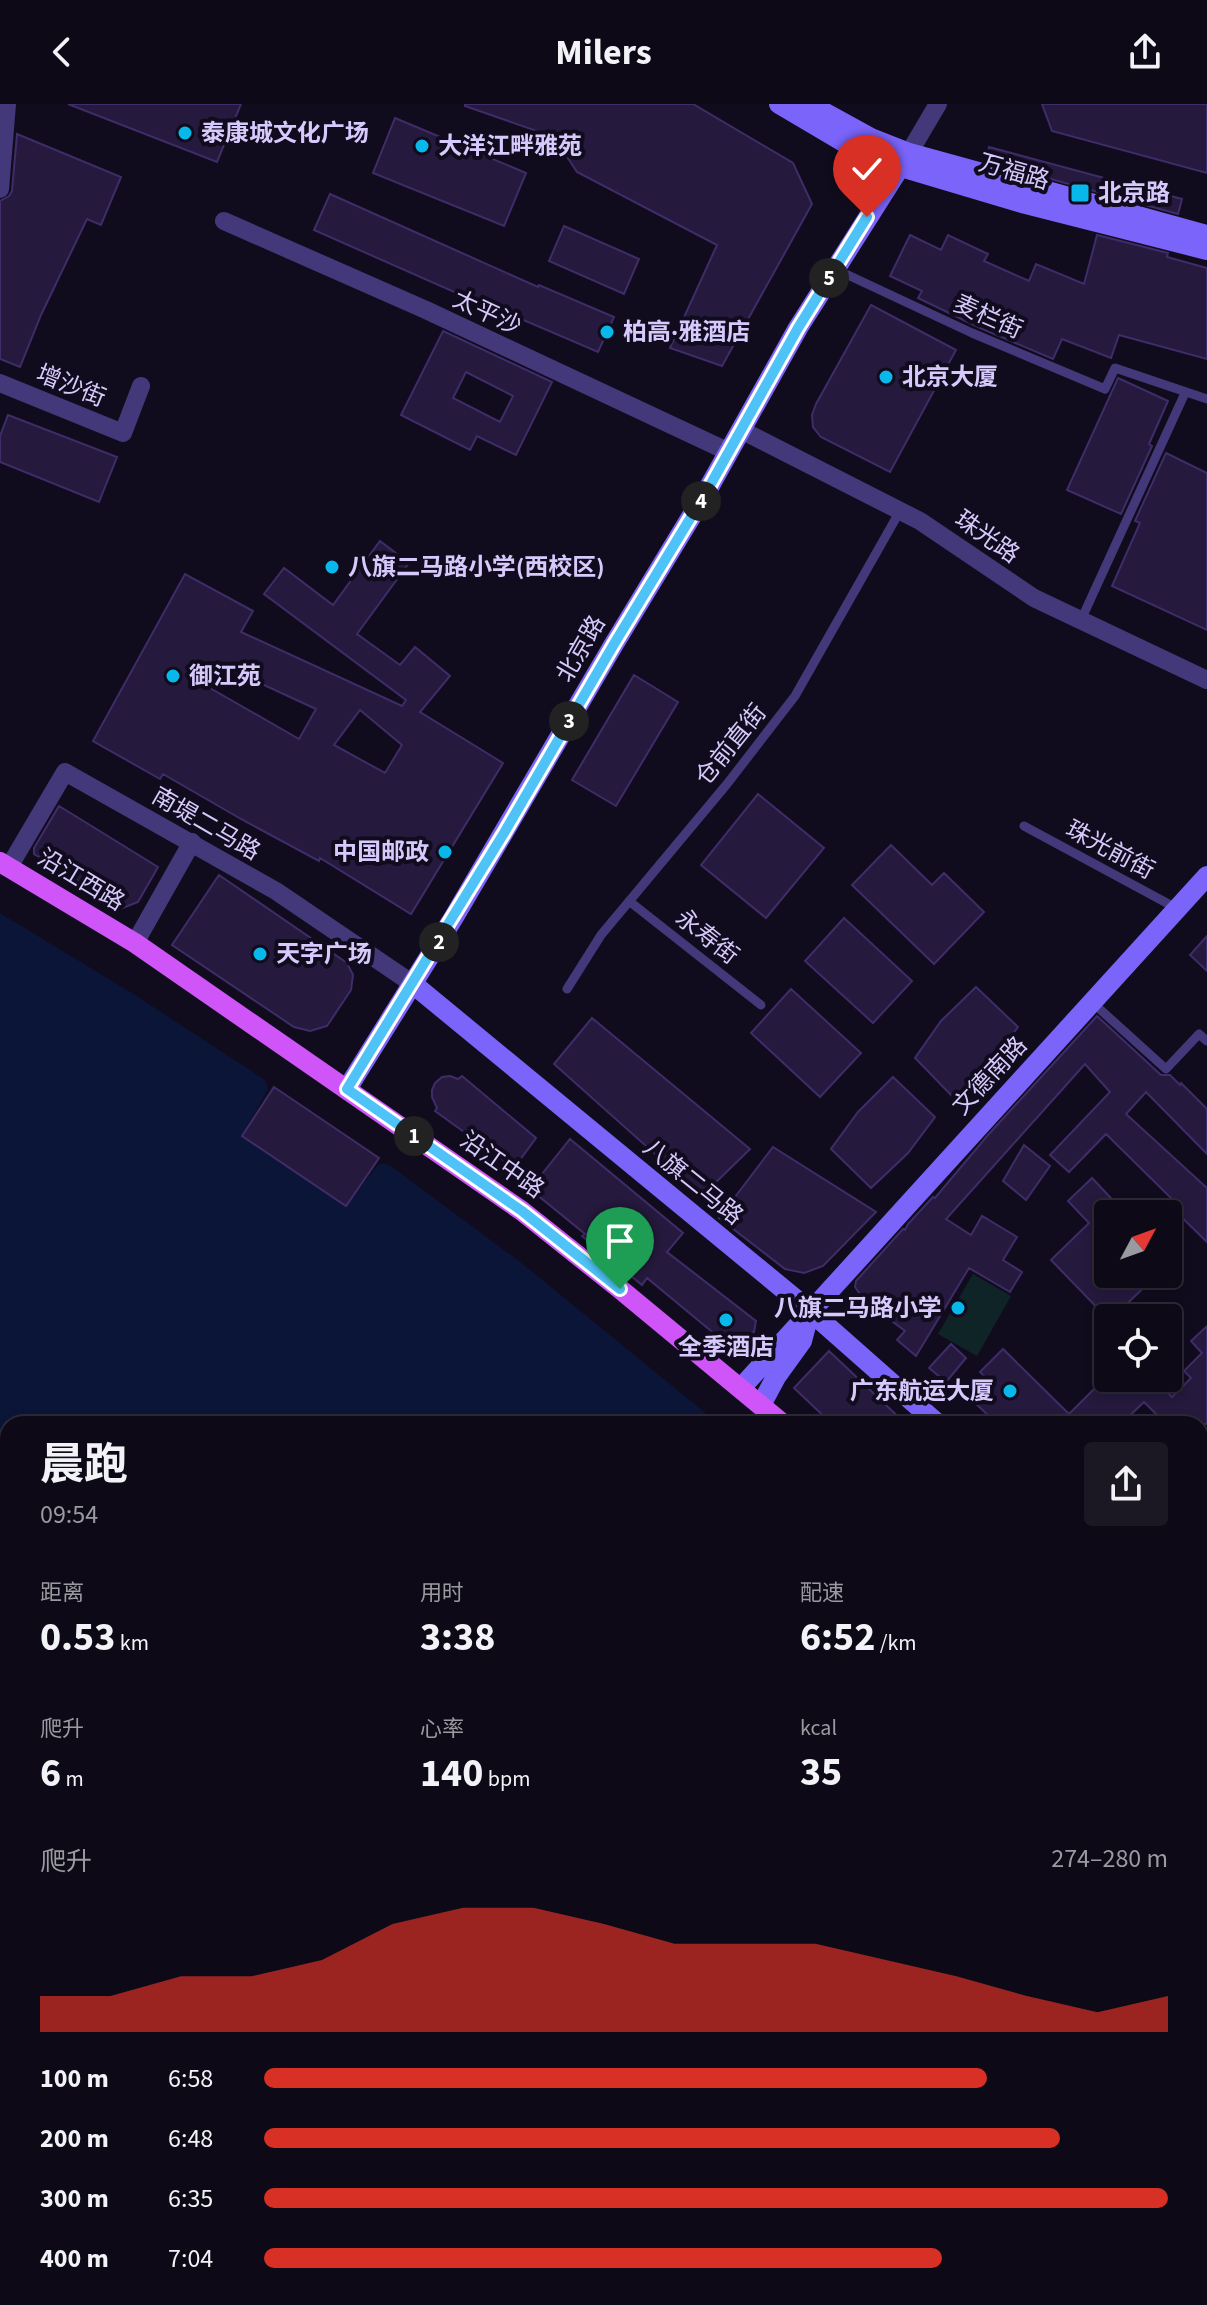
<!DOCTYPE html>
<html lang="zh">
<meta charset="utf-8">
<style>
body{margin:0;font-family:"Source Sans 3","Noto Sans SC",sans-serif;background:#1b1723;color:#f1f3f6;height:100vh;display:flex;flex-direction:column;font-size:30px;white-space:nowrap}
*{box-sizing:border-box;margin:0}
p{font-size:26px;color:#9a9aa1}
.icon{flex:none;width:44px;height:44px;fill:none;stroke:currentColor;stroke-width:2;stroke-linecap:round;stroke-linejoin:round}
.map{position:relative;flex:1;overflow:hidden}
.panel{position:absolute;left:0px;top:1312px;width:1208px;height:890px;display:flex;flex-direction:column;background:#0d0916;border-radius:24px 24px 0 0;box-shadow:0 4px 12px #0003,0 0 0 2px #2d2a35}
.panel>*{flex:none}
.needle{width:52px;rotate:49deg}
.fabs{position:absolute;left:1094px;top:1096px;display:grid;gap:16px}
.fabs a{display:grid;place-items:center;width:88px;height:88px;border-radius:8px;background:#0d0916;box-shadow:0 4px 12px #0003,0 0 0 2px #2d2a35;font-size:40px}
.pin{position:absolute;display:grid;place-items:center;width:68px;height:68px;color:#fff;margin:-82px -34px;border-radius:50% 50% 50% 0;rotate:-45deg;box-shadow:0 0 8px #0007}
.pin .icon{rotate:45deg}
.km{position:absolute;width:40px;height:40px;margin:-20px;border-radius:50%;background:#222;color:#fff;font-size:22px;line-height:40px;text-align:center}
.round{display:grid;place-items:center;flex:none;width:84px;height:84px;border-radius:8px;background:#1b1723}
.overview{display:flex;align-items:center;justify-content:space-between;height:136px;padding:0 40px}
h1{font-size:44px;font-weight:700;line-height:60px}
.stats{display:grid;grid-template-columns:repeat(3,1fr);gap:12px;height:136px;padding:8px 40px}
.stats div{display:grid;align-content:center}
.stats b{font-size:40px;font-weight:700}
.stats small{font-size:22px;font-weight:400}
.stats p{font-size:22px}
.chart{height:224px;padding:16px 40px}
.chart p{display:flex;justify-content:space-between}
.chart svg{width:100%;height:144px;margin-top:8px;fill:#d93025;opacity:.7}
ul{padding:0 40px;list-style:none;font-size:26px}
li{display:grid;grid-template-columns:128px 96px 1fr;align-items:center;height:60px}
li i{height:20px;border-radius:10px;background:#d93025}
header{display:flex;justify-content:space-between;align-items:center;height:104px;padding:0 40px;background:#0d0916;font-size:36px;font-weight:700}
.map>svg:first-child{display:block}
.green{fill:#0f2426}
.water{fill:#0a1538}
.building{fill:#25193d;stroke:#3f2c68;stroke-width:2;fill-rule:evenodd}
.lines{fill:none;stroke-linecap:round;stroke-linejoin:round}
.lane{stroke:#43397a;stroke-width:9}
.street{stroke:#43397a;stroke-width:18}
.secondary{stroke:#7a64fa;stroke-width:20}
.primary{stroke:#d055f9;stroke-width:20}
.route-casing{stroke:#fff;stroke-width:16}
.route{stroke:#4fc3f7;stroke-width:10}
.poi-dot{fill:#08b8eb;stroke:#110c1d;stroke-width:3}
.labels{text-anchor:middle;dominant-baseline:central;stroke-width:8;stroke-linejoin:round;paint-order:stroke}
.poi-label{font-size:24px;font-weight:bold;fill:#d6cafd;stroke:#110c1d;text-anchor:start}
.street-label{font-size:24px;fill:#d6cafd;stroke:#110c1d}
</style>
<header><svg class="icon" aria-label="back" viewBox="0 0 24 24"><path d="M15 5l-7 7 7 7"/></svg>Milers<svg class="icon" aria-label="share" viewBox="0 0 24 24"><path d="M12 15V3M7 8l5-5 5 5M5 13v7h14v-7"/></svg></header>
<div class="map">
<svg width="1207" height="2201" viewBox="0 0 1207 2201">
<rect width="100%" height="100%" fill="#110c1d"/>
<path class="green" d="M973,1170L1011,1192L977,1252L938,1230Z"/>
<path class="water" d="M0,809L135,891L265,976L268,985L242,1032L247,1036L346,1102L377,1062L383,1059L391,1062L524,1161L719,1320H8V1576L0,1567Z
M1200,1982L1207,1993V2201H471L467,2194H1200Z"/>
<path class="building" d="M68,0H241L217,58Z
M465,0H693L793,59L812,100L722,262L670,244L717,141L577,68L554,33L465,2Z
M1042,0H1207V69L1052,27Z
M395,14L526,69L504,122L373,69Z
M17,30L121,73L101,121L87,115L41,211L20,263L0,255V97L9,92L12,87Z
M989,43L1182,95L1178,110L985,57Z
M330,90L538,183L539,181L614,213L598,248L505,208L504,210L314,126Z
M564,122L639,155L624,190L549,157Z
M910,131L941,146L948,131L988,150L984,157L1029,177L1036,160L1084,180L1097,131L1168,149L1167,153L1207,164V255L1119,231L1111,254L1062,235L1053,255L978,223L918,194L922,187L890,172Z
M871,201L956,246L890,368L821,333L813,323L812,311L816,300Z
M443,227L552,278L516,351L477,332L470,346L401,311ZM466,268L513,292L500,318L453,294Z
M1118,274L1168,297L1149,340L1152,342L1121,410L1067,386Z
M8,311L117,353L99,398L0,358V332Z
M1166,349L1207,369V526L1112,482L1140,419L1135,417Z
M380,437L409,459L357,530L400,561L415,543L450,572L420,608L503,659L411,810L320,754L319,757L241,715L163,670L160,675L93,637L185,470L253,507L241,528L402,602L406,596L264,490L284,464L333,501ZM223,562L316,605L299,635L210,584ZM360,606L402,641L385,669L334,641Z
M634,571L678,598L616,702L572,676Z
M758,690L824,744L766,814L701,761Z
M59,702L158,763L138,798L123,804L34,750V744Z
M891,741L932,781L944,769L984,808L934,860L852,781Z
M219,771L347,859L353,871L351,886L327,922L310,927L294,923L172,841Z
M844,814L912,877L873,919L805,857Z
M1207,832V867L1190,851Z
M976,883L1018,923L991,959L954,994L915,954L941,917Z
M791,885L861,949L820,993L751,929Z
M1097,912L1161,971H1170L1180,981L1181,979L1207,1005V1050L1146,988L1126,1010L1207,1084V1138L1170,1102L1174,1097L1106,1030L1069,1068L1050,1051L1110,988L1085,960L946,1115L971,1131L982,1112L1017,1133L1003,1156L1022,1168L1010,1188L969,1164L916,1252L897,1236L905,1227L865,1197L855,1183L856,1177L903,1125L905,1126L908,1120L933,1093L935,1094L988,1031Z
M592,914L750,1045L702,1092L554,960Z
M450,972L458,975L462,972L536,1034L514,1064L435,1007L437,1004L432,993V986L435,979L442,973Z
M893,973L935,1013L908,1049L871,1084L831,1045L858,1008Z
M274,983L379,1054L346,1102L242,1032Z
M570,1035L683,1129L667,1148L756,1217L754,1228L737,1237L722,1236L647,1174L642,1181L582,1132L585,1130L530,1085Z
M1024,1041L1050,1062L1026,1096L1003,1077Z
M773,1043L876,1108L823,1162L804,1169L785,1165L719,1114Z
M1092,1074L1126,1110H1108V1170H1158L1112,1214L1108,1215L1051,1156L1089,1119L1068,1097Z
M1207,1222V1320H1166L1144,1298L1121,1320H997L969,1293L987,1275L980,1268L1003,1245L1069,1310L1105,1274H1153L1172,1293L1191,1274L1184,1267L1202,1249L1191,1237Z
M951,1240L966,1254L946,1278L929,1264Z
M829,1247L906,1320H832L794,1284Z"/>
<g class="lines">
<path class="lane" d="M835,165L972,229L1105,285L1115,264L1207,295
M1081,516L1185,289
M1024,722L1176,804
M629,797L761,901
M567,885L601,831L727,680L795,592L900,407
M1093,899L1166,965L1199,930L1207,937
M1200,1396L1207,1389"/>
<path class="street" d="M909,49L938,0
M0,85L7,0
M224,117L426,206L729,348
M0,279L123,329L141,282
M741,326L920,417L1034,494L1207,576
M9,763L65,668L276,787L413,880
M135,839L192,738"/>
<path class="secondary" d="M779,0L862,49L884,58L1022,99L1207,146
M809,0L871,34L909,49L1207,131
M413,880L810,1207L938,1320
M347,985L454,813L614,540L708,385L798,224L909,49
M741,1284L1207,772
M761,1301L776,1273L802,1237L808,1214
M1200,1561L1207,1568
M0,1603L8,1612
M0,1632L8,1641
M0,1969L8,1966
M247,2194L250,2201
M412,2194L417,2201
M433,2194L437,2201"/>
<path class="primary" d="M0,758L135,839L522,1107L620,1185L783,1320
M1200,1728L1207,1736"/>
</g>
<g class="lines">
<defs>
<path id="route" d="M620,1185L522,1107L347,985L504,729L614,540L708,385L798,224L867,113"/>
</defs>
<use href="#route" class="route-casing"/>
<use href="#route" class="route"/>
</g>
<g class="poi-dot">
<circle cx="185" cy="29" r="8"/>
<circle cx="422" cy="42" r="8"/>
<rect x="1070" y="79" width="20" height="20" rx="4"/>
<circle cx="607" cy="228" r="8"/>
<circle cx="886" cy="273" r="8"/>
<circle cx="332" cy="463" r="8"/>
<circle cx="173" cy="572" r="8"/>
<circle cx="445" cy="748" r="8"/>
<circle cx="260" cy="850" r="8"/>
<circle cx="958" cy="1204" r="8"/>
<circle cx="726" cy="1216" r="8"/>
<circle cx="1010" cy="1287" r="8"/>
</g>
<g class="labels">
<g class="poi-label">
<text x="201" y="29">泰康城文化广场</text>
<text x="438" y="42">大洋江畔雅苑</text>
<text x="1098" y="89">北京路</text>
<text x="623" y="228">柏高·雅酒店</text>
<text x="902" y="273">北京大厦</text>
<text x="348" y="463">八旗二马路小学(西校区)</text>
<text x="189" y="572">御江苑</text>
<text x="429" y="748" text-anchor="end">中国邮政</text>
<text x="276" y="850">天字广场</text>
<text x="942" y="1204" text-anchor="end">八旗二马路小学</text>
<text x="726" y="1243" text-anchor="middle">全季酒店</text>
<text x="994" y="1287" text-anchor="end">广东航运大厦</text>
</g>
<g class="street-label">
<text transform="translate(1014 68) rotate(16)">万福路</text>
<text transform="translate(487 209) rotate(25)">太平沙</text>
<text transform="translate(988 213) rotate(24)">麦栏街</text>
<text transform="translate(71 282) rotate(22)">增沙街</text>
<text transform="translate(987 433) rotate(35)">珠光路</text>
<text transform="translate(581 545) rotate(-60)">北京路</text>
<text transform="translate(731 641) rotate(-51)">仓前直街</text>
<text transform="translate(206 720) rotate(30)">南堤二马路</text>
<text transform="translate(1110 746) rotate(28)">珠光前街</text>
<text transform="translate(81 776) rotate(31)">沿江西路</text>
<text transform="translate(707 833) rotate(38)">永寿街</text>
<text transform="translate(990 972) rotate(-47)">文德南路</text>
<text transform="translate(502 1061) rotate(35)">沿江中路</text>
<text transform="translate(693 1078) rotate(39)">八旗二马路</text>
</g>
</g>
</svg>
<div class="fabs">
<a><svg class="needle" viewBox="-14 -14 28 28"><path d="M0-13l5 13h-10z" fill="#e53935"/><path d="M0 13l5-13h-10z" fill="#9a9aa1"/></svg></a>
<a><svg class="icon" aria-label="locate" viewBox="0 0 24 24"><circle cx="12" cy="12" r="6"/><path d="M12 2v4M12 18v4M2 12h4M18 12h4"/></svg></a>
</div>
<div class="pin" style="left:620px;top:1185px;background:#1e9e55"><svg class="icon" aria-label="arrive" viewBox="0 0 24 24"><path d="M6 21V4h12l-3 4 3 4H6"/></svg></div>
<div class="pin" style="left:867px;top:113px;background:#d93025"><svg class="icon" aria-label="check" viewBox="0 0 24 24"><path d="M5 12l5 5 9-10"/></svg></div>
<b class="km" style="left:414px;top:1032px">1</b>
<b class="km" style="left:439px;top:838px">2</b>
<b class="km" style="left:569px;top:617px">3</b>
<b class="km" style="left:701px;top:397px">4</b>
<b class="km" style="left:829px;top:174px">5</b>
<section class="panel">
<div class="overview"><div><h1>晨跑</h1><p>09:54</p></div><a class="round"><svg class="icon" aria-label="share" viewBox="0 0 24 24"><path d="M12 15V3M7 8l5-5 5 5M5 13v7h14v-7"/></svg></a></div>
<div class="stats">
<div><p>距离</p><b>0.53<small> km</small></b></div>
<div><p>用时</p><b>3:38</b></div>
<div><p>配速</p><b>6:52<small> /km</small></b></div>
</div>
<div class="stats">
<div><p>爬升</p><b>6<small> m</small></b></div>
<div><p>心率</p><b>140<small> bpm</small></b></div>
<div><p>kcal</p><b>35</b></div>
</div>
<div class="chart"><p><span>爬升</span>274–280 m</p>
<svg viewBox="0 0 160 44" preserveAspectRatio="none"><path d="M0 44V33L10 33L20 27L30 27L40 22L50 11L60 6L70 6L80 11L90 17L100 17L110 17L120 22L130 27L140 33L150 38L160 33V44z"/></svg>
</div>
<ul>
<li><b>100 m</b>6:58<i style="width:80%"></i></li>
<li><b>200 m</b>6:48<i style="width:88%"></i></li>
<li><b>300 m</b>6:35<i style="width:100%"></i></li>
<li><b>400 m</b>7:04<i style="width:75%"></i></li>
</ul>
</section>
</div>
